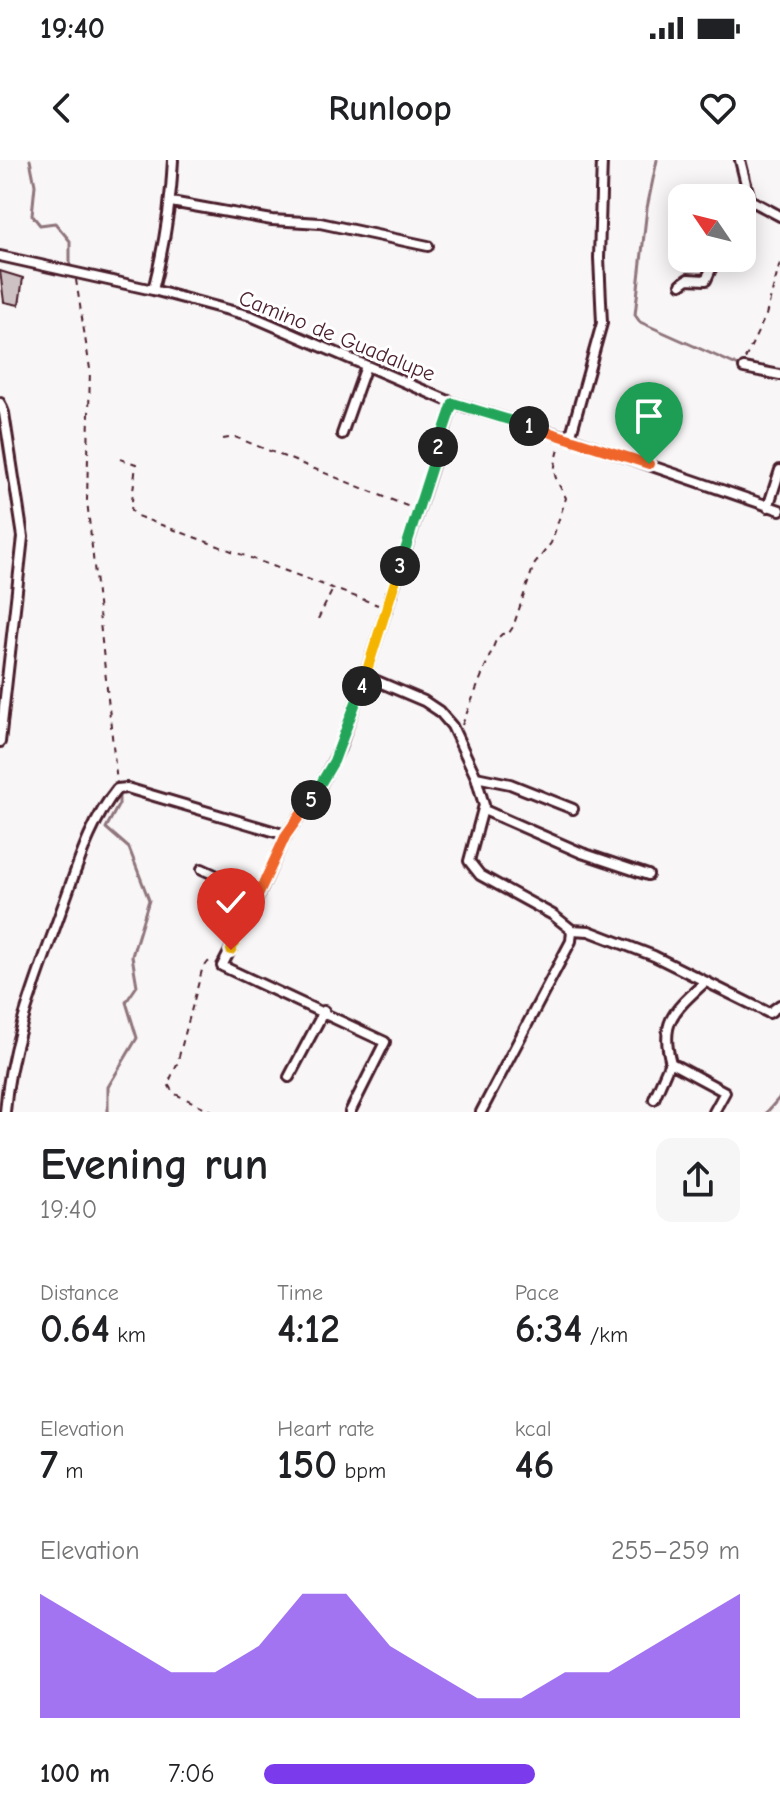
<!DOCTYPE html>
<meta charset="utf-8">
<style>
body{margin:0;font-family:"Comic Neue",sans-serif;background:#f6f6f6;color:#202124;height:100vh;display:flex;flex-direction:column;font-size:30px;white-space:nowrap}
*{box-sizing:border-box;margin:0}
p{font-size:26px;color:#757577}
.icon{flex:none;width:44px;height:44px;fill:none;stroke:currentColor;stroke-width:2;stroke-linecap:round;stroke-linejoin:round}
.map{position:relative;height:952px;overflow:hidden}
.panel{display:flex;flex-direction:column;background:#fff;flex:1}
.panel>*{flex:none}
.needle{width:52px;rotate:305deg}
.tools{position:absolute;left:668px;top:24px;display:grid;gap:16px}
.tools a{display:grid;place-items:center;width:88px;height:88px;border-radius:16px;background:#fff;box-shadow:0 4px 20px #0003;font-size:40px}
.pin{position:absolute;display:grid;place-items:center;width:68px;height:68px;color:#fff;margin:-82px -34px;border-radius:50% 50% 50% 0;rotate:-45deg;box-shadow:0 0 8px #0007}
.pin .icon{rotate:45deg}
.km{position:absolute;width:40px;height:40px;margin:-20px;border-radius:50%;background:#222;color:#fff;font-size:22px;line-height:40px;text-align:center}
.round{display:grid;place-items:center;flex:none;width:84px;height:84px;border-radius:16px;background:#f6f6f6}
.headline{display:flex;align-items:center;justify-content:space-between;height:136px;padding:0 40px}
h1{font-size:44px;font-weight:700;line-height:60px}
.stats{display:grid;grid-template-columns:repeat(3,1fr);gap:12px;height:136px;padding:8px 40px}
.stats div{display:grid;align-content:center}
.stats b{font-size:40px;font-weight:700}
.stats small{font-size:22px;font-weight:400}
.stats p{font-size:22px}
.chart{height:224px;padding:16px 40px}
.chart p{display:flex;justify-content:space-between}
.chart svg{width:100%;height:144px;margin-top:8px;fill:#7c3aed;opacity:.7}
ul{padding:0 40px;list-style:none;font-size:26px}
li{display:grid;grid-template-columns:128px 96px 1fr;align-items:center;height:60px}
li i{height:20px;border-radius:10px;background:#7c3aed}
.status{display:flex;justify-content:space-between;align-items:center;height:56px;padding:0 40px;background:#fff;direction:ltr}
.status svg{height:22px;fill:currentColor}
header{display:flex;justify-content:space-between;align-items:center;height:104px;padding:0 40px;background:#fff;font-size:36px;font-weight:700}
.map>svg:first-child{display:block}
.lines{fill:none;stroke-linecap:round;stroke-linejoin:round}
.stream{stroke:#8f747b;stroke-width:3}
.building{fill:#cdc1c4;stroke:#4a1f2b;stroke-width:2}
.street-casing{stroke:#4a1f2b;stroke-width:14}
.path{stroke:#4a1f2b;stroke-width:2;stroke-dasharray:6 6;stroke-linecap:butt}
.street{stroke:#fff;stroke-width:8}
.split-1-casing{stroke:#fff;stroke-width:16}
.split-2-casing{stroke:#fff;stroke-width:16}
.split-3-casing{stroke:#fff;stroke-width:16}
.split-4-casing{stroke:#fff;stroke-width:16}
.split-5-casing{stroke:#fff;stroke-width:16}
.split-6-casing{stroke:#fff;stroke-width:16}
.split-7-casing{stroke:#fff;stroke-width:16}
.split-1{stroke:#f0652b;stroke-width:10}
.split-2{stroke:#22a559;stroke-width:10}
.split-3{stroke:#22a559;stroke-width:10}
.split-4{stroke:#f5b400;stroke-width:10}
.split-5{stroke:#22a559;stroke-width:10}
.split-6{stroke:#f0652b;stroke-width:10}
.split-7{stroke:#f5b400;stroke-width:10}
.labels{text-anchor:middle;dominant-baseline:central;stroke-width:6;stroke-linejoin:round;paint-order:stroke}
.street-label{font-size:22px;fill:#4a1f2b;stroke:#fff}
</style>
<div class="status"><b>19:40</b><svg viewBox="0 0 49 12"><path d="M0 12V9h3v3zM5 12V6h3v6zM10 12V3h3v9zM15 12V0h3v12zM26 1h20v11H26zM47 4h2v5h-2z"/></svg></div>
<header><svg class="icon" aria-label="back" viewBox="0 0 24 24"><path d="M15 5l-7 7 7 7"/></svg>Runloop<svg class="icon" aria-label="heart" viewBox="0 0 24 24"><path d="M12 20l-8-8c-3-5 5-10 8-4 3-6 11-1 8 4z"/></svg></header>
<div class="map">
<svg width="780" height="952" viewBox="0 0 780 952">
<rect width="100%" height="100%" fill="#f8f6f7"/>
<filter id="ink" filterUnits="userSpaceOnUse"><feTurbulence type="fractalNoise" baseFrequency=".0125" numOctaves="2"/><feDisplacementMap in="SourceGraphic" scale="16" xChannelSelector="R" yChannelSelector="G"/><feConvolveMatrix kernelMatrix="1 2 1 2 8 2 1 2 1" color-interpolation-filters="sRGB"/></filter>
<g filter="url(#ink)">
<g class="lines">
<path class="stream" d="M30,0L35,25L32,55L40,65L55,63L70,81V108
M657,0L647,48L635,155L640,162L741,207
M108,952V927L137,878L126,842L137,826L132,796L149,740L129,688L106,668L119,644V631
M767,952L780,937"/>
</g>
<path class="building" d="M0,111L23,118L19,145L4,142Z"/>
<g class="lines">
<defs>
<path id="street" d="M740,0L750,40L742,58
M750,40L780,56
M171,42L272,60L320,63L428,86
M0,96L153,130L251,156L453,243L570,278L780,350
M681,124L688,119L706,120L716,98
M153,130C164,87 171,45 173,0
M744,208L780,215
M0,243L4,253L23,377L0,582
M342,274L366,206
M570,278L602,163L599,98L602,0
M768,347L780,310
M365,516L424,541L439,551L452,566L476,617L484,645L469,701L480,715L553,755L572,770L589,771L654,796L769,853L780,845
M476,617L510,624L573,649
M484,650L582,693L648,715
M202,709L259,735
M705,822C675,850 659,861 671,903L725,932L714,952
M289,917L324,851
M654,939L670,902
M5,952C10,883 38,816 61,751C76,711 90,662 117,629L127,628L286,675
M350,952L385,882L222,806L259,735L286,675L319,628L340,588L365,516L453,243
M481,952L571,781L572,770"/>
</defs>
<use href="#street" class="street-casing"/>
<path class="path" d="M76,120L90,209L87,340L117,623
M745,199L766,155L780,103
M223,279L235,277L412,348
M120,299L136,304L131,350L137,356L378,445
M318,459L333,429
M462,565L496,480L502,474L509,473L513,467L534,405L551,383L566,338C552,311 552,317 560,285
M214,952L173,933L168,924L177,904L202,810L208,802L215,800"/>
<use href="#street" class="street"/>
</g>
</g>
<g class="lines" filter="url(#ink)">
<defs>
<path id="split-1" d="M529,266L649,304"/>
<path id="split-2" d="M438,287L453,243L529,266"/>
<path id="split-3" d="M400,406L438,287"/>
<path id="split-4" d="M362,526L400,406"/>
<path id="split-5" d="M311,640L334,601L362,526"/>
<path id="split-6" d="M251,750L286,675L311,640"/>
<path id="split-7" d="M231,790L251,750"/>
</defs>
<use href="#split-1" class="split-1-casing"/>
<use href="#split-2" class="split-2-casing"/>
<use href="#split-3" class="split-3-casing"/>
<use href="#split-4" class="split-4-casing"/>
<use href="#split-5" class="split-5-casing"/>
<use href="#split-6" class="split-6-casing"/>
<use href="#split-7" class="split-7-casing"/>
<use href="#split-1" class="split-1"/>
<use href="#split-2" class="split-2"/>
<use href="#split-3" class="split-3"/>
<use href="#split-4" class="split-4"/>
<use href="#split-5" class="split-5"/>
<use href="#split-6" class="split-6"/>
<use href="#split-7" class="split-7"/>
</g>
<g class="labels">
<g class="street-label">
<text transform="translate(337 176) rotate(22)">Camino de Guadalupe</text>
</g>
</g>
</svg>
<div class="tools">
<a><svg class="needle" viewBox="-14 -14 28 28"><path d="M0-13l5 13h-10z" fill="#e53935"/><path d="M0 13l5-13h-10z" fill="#757577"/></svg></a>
</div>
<div class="pin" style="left:649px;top:304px;background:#1e9e55"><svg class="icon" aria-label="arrive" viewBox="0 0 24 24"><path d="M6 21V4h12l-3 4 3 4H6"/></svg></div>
<div class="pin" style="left:231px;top:790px;background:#d93025"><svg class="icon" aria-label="check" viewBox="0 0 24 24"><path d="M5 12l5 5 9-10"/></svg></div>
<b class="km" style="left:529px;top:266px">1</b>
<b class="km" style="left:438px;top:287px">2</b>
<b class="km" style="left:400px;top:406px">3</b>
<b class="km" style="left:362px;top:526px">4</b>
<b class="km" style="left:311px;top:640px">5</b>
</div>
<section class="panel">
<div class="headline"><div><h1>Evening run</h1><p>19:40</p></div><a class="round"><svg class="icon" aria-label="share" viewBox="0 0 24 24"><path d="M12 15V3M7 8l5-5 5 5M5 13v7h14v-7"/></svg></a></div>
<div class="stats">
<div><p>Distance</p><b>0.64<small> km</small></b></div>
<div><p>Time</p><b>4:12</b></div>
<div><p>Pace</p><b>6:34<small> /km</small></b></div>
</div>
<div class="stats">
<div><p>Elevation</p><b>7<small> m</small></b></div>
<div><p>Heart rate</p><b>150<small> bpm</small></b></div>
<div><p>kcal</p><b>46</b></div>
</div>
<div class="chart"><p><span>Elevation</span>255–259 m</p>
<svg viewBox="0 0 160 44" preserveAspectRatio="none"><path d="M0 44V6L10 14L20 22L30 30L40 30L50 22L60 6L70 6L80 22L90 30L100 38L110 38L120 30L130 30L140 22L150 14L160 6V44z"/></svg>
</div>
<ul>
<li><b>100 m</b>7:06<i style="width:57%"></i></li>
</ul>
</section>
